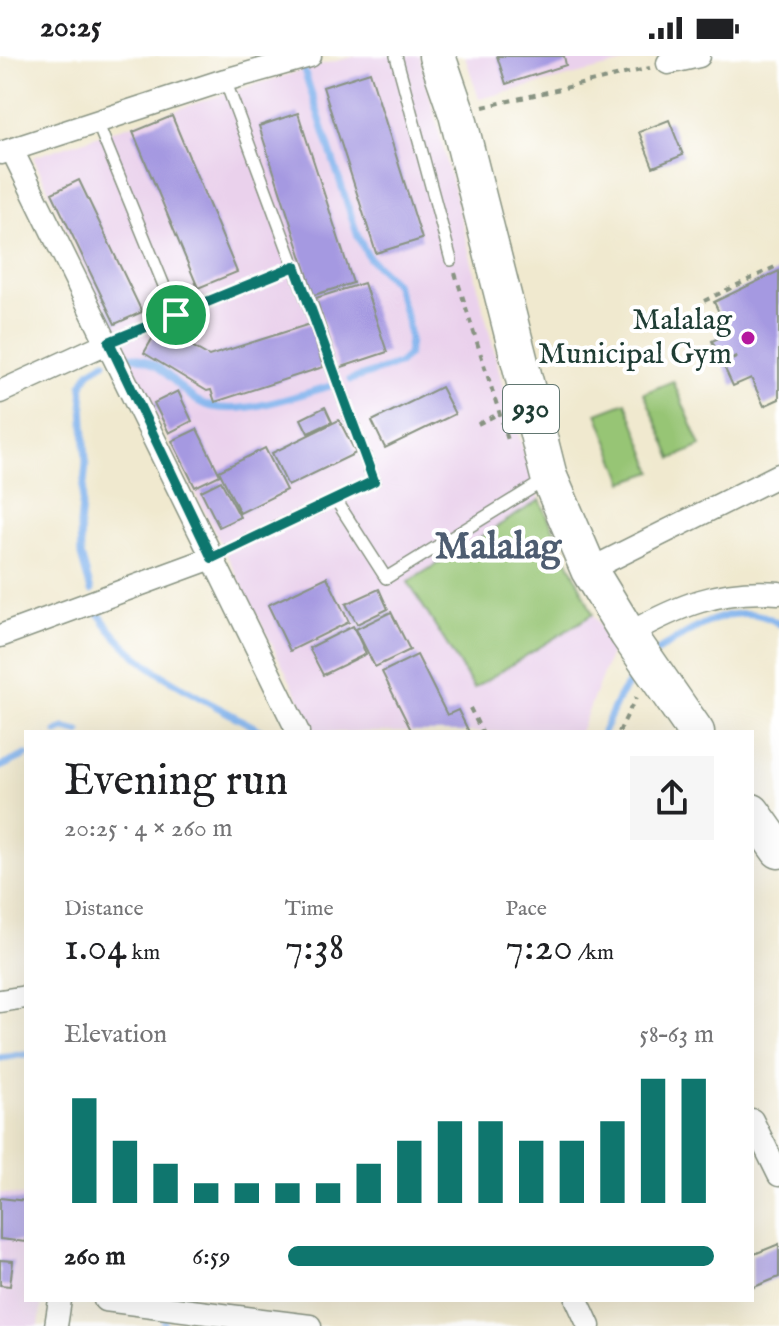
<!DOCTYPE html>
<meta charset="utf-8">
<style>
body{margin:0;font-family:"IM FELL English",serif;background:#f6f6f6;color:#202124;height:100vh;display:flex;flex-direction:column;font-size:30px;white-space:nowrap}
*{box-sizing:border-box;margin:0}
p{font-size:26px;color:#757577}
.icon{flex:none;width:44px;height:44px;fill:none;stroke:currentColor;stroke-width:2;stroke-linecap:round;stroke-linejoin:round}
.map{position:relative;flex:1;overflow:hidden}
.panel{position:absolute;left:24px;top:674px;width:730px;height:572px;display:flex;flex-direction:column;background:#fff;border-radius:0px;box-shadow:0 8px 32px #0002}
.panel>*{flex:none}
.pin{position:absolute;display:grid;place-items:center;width:68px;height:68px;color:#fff;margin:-34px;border:4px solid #fff;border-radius:50%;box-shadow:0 2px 8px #0007}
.round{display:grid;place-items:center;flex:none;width:84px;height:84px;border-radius:0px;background:#f6f6f6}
.head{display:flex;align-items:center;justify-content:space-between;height:136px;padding:0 40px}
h1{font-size:44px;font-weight:600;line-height:60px}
.figures{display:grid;grid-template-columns:repeat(3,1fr);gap:12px;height:136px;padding:8px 40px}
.figures div{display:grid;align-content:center}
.figures b{font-size:40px;font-weight:600}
.figures small{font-size:22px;font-weight:400}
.figures p{font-size:22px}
.chart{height:224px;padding:16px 40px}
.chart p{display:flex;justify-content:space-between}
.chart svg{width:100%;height:144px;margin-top:8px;stroke:#0f766e;stroke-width:6}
ul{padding:0 40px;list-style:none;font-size:26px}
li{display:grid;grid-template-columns:128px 96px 1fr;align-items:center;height:60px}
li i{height:20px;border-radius:10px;background:#0f766e}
.status{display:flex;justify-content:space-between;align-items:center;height:56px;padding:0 40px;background:#fff;direction:ltr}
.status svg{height:22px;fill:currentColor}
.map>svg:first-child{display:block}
.built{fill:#ead1ec}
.green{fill:#97c574;stroke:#5b8154;stroke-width:2}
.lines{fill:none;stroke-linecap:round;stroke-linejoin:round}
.stream{stroke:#81b3ed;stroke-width:7}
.building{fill:#a599e1}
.service-casing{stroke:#889382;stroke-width:14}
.minor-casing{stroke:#889382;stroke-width:25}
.primary-casing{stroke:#889382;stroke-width:39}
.path{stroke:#889382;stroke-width:4;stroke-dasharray:6 6;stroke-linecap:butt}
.service{stroke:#fff;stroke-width:11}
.minor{stroke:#fff;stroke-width:22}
.primary{stroke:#fff;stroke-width:36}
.route-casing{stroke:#fff;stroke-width:16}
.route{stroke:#0f766e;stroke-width:10}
.poi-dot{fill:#b5179e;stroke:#fff;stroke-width:3}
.labels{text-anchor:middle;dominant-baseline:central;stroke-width:8;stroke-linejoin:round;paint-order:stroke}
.shield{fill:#fff;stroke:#627771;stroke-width:2}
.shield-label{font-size:28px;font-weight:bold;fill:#1f3d34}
.poi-label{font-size:30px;fill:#1f3d34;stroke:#fff;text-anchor:end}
.district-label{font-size:38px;font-weight:bold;fill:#4e5d71;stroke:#fff}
</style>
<div class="status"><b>20:25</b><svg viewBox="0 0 49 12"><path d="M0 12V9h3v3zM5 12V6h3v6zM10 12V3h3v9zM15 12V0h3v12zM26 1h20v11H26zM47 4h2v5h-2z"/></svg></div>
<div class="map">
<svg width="779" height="1270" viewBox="0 0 779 1270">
<rect width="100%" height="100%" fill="#fff"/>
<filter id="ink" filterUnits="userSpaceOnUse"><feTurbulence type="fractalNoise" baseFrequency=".0125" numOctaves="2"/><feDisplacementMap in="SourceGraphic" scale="16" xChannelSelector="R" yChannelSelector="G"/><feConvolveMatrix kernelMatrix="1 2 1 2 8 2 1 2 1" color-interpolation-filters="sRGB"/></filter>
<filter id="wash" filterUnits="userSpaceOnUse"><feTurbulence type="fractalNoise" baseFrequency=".006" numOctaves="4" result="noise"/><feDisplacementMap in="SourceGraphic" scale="32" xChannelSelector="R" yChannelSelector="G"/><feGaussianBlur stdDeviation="1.8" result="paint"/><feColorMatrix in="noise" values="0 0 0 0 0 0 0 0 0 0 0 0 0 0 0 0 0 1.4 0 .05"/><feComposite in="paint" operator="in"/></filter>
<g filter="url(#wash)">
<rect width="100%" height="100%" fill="#f0e9cf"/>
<path class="built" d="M358,0H420L505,338L540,444L593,558L613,592L580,676H316L124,296L33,101L215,41L323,8Z
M465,0H652L479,43Z
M0,1137L26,1140V1244H42L39,1270H0Z"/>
<path class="green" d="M673,325L701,390L672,403L644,337Z
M626,346L653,416L624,426L597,357Z
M540,444L593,558L474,632L408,526Z"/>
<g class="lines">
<path class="stream" d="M304,14L358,181L369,202L395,227L407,263L410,284L408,299L398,308L350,324
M129,300C163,305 171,327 196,344C228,366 294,340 330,330
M91,535L81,499L80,469L86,407L82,329L90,315L105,306
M99,558C136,616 206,643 263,676
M656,596C691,574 739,540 779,568
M57,676L65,673L79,676
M603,676L619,641L635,617
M0,711L26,699
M0,1002L26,998
M164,1264V1270"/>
</g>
<g id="blocks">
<path class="building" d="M497,0H564L566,9L506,28Z
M370,16L422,183L376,197L323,31Z
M298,57L353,227L314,239L259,70Z
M172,60L237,216L198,232L133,76Z
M669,64L683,99L653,111L639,76Z
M79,124L142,256L115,268L52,137Z
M779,215V343L764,350L751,322L733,330L712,285L729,277L714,246Z
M364,227L387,296L339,312L316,242Z
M310,268L323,311L215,346L211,334L207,335L144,297L159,271L209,300Z
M441,331L455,358L385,392L372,365Z
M178,335L192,365L169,377L154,347Z
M325,351L332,366L308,377L301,363Z
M339,364L356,397L288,430L272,397Z
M197,373L220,419L195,431L172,385Z
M265,392L286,434L240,457L219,415Z
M221,425L240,461L219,471L201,435Z
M327,521L349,566L290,595L268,549Z
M379,533L388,553L357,568L346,548Z
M391,556L410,594L375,611L356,573Z
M353,570L366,598L323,619L309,592Z
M417,599L447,659L458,654L469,676H412L382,616Z
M0,1142L26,1145V1186L0,1183Z
M779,1188V1221L752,1232V1199Z
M0,1204L13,1205L10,1230L0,1229Z"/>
</g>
</g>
<g filter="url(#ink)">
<use href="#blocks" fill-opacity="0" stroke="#889382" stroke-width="2"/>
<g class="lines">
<defs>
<path id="service" d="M396,0L451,204
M97,66L176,259
M109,286L295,210
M336,444L386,522L545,424
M212,502L374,425L225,24"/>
<path id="minor" d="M668,7L699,0
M12,94L298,676
M1,97L225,24L310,0
M0,336L109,286
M589,514L779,419
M628,578C678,550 720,532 779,537
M0,580L212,502
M0,945L26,941
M752,1064L779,1119
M105,1244L310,1270
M577,1244L589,1270
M56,1270L60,1244"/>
<path id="primary" d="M437,0L457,58L549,421L589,514L628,578L696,676
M752,756L779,794"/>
</defs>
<use href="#service" class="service-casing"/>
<use href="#minor" class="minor-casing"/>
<use href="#primary" class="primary-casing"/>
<path class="path" d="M483,51L650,12
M455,217L508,384
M704,245L779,209
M732,303L740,299
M478,368L498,358
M470,652L482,676
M619,676L636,641"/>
<use href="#service" class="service"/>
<use href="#minor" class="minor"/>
<use href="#primary" class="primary"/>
</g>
</g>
<g class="lines" filter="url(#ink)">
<defs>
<path id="route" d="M295,210L374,425L212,502L109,286Z"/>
</defs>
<use href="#route" class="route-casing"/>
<use href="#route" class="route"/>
</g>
<circle class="poi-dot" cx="748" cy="282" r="8"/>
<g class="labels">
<rect class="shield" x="503" y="329" width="56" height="48" rx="6"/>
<g class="shield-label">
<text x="531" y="353">930</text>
</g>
<g class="poi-label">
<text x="732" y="265">Malalag<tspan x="732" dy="34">Municipal Gym</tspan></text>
</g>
<g class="district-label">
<text x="498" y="492">Malalag</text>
</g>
</g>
</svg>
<div class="pin" style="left:176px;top:259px;background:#1e9e55"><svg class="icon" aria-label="arrive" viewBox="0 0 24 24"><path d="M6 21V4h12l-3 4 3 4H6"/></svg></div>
<section class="panel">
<div class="head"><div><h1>Evening run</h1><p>20:25 · 4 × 260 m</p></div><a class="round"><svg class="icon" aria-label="share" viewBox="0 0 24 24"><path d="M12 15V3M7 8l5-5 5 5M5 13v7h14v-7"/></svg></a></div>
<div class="figures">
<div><p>Distance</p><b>1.04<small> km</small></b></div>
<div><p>Time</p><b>7:38</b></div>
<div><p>Pace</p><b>7:20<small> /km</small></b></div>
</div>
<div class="chart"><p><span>Elevation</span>58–63 m</p>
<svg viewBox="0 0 160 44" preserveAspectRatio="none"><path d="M5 44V12M15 44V25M25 44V32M35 44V38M45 44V38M55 44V38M65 44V38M75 44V32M85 44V25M95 44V19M105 44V19M115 44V25M125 44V25M135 44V19M145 44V6M155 44V6"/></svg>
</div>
<ul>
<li><b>260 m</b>6:59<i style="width:100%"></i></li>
</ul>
</section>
</div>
